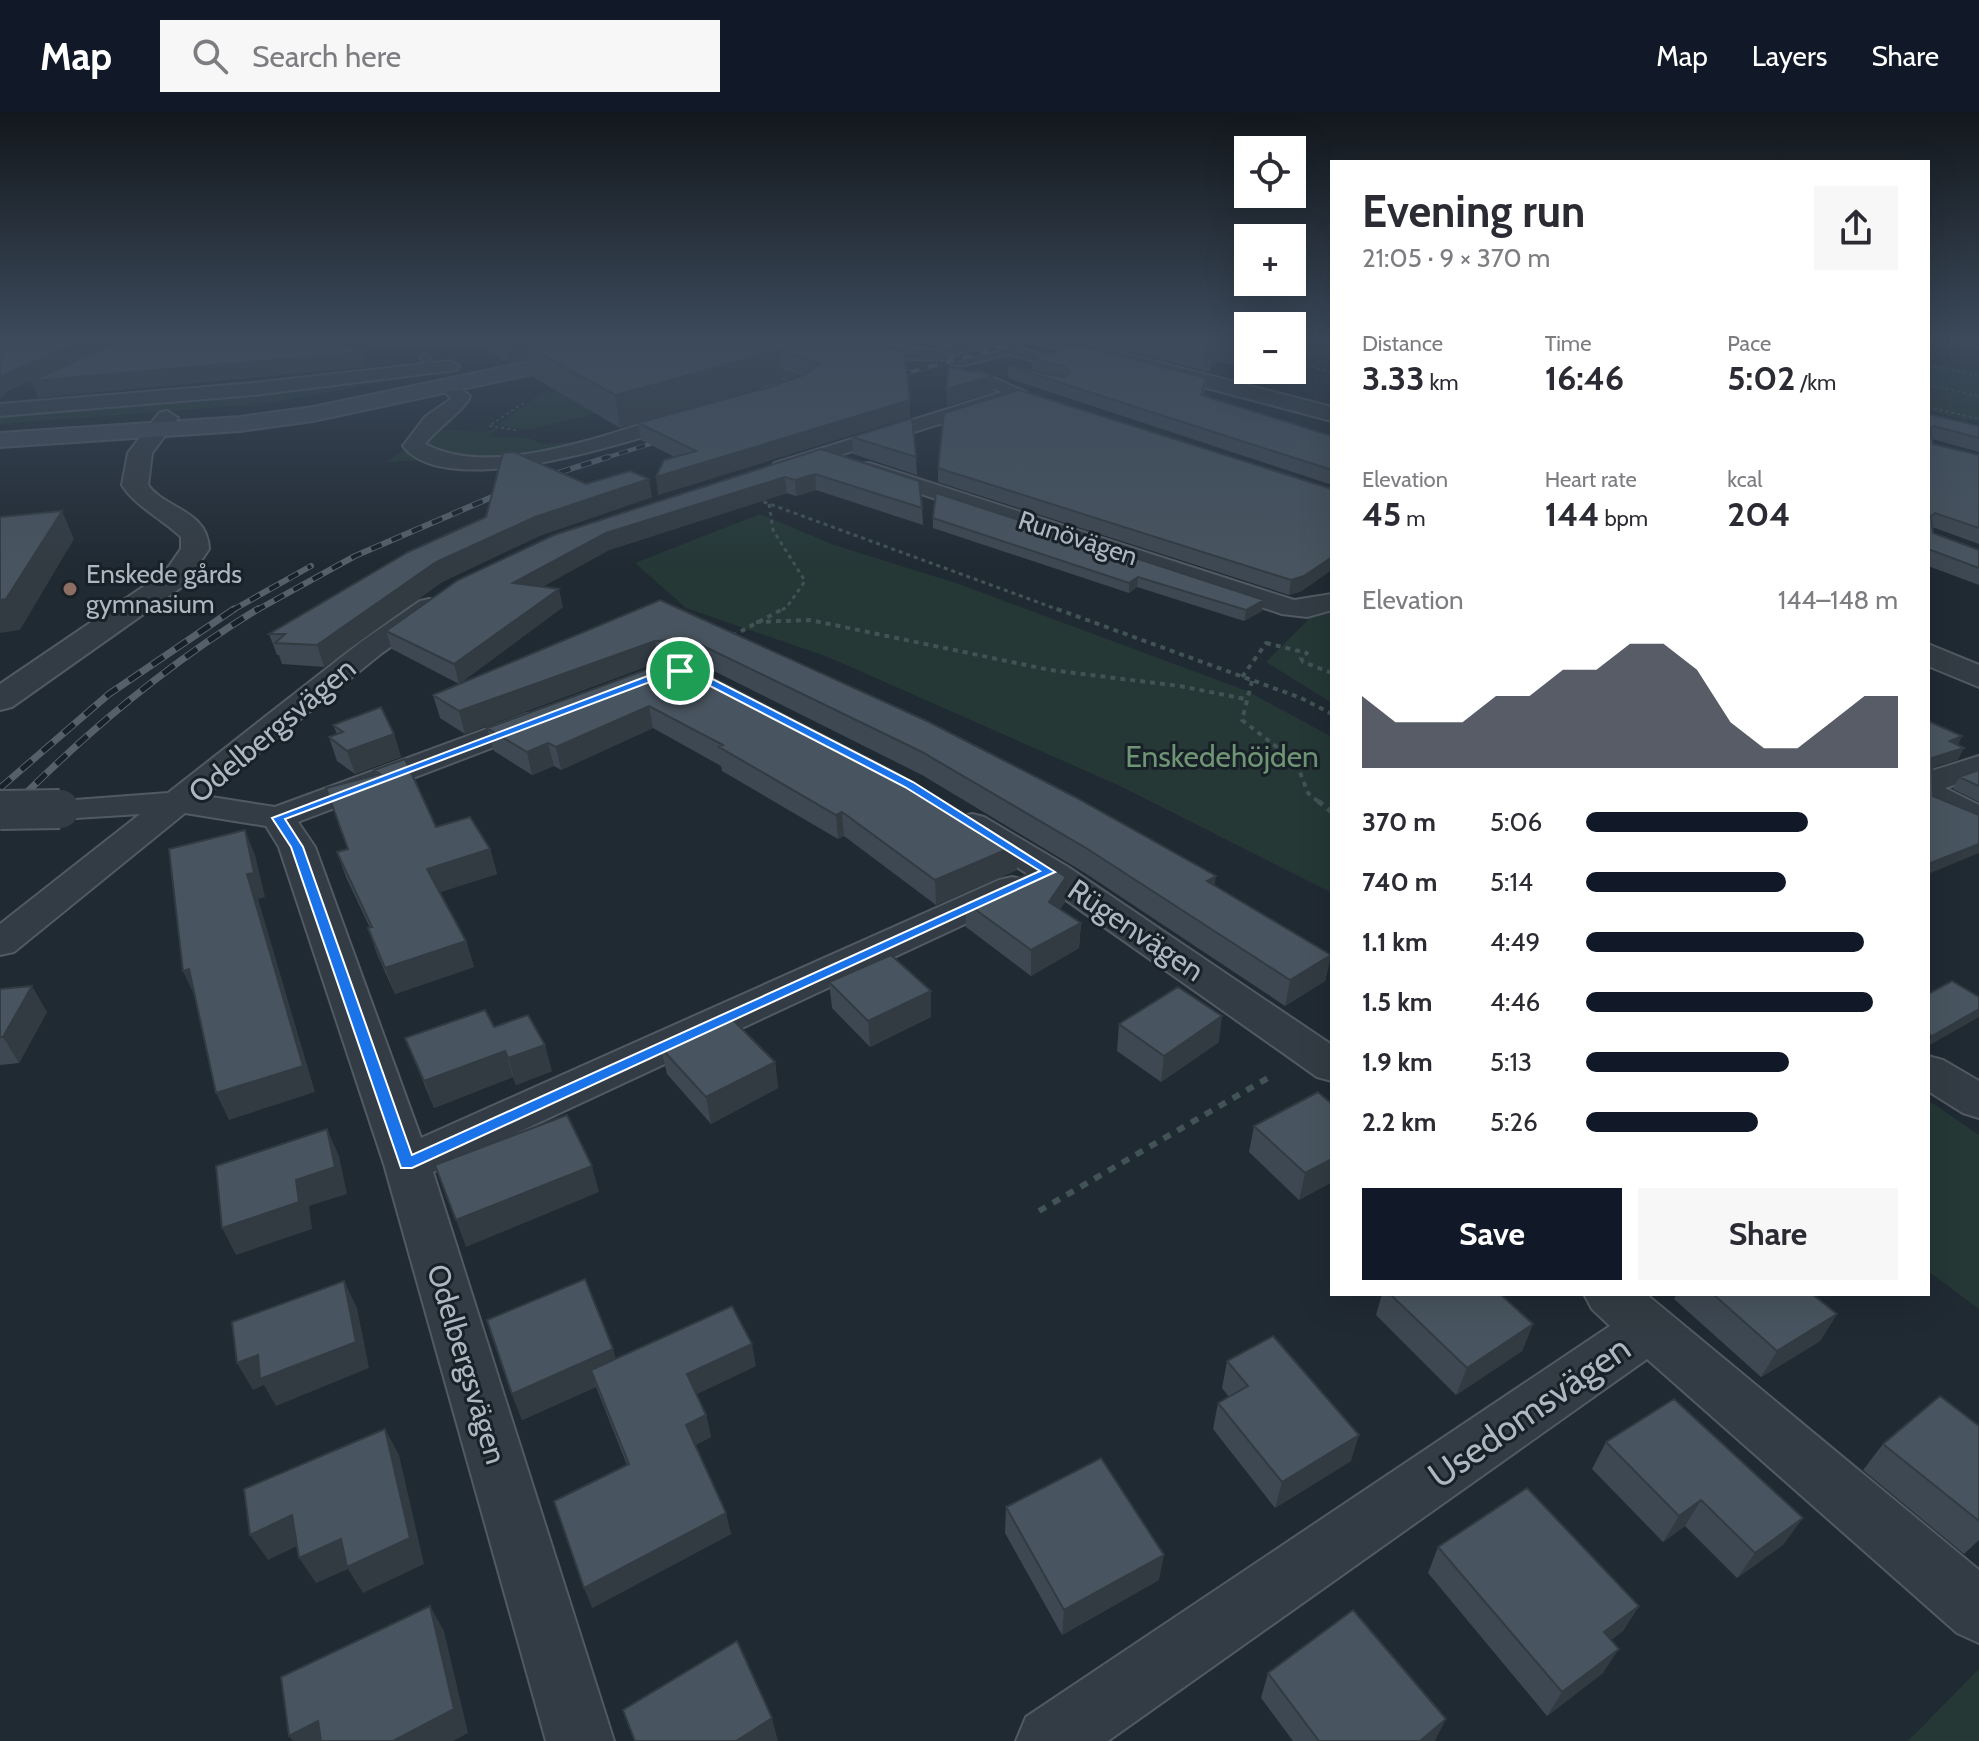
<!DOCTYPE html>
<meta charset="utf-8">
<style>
body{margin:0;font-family:Cabin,sans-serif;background:#f7f7f7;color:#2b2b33;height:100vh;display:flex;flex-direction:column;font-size:30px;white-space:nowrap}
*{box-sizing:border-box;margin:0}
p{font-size:26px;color:#7c7c81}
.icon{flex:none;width:44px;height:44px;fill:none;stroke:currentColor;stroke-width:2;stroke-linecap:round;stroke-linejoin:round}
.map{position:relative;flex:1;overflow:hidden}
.sheet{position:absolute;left:1330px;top:48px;width:600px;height:1136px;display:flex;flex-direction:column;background:#fff;border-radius:0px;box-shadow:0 8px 32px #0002}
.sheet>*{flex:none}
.tools{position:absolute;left:1234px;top:24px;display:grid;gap:16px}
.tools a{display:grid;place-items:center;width:72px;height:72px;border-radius:0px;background:#fff;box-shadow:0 8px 32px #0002;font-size:40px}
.pin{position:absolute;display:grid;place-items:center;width:68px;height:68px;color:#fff;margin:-34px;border:4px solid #fff;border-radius:50%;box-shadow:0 2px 8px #0007}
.round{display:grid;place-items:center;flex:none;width:84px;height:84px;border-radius:0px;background:#f7f7f7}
.head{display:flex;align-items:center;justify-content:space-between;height:136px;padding:0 32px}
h1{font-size:44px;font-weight:700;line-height:60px}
.metrics{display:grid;grid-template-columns:repeat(3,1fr);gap:12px;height:136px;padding:8px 32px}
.metrics div{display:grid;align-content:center}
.metrics b{font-size:34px;font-weight:700}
.metrics small{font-size:22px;font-weight:400}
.metrics p{font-size:22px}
.chart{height:224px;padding:16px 32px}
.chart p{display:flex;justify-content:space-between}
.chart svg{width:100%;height:144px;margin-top:8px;fill:#111827;opacity:.7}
.button{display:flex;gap:16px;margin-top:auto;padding:16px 32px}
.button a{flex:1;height:92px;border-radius:0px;background:#111827;color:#fff;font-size:32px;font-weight:700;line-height:92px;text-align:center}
.button a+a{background:#f7f7f7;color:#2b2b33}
ul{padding:0 32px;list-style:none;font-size:26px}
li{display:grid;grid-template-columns:128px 96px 1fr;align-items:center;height:60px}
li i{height:20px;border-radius:10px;background:#111827}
header{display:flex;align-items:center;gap:48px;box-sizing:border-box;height:112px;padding:0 40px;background:#111827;color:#fff}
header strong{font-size:38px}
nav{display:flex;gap:44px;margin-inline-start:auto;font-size:28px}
.search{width:560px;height:72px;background:#f7f7f7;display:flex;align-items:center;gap:20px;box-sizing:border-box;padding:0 28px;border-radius:0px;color:#7c7c81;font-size:30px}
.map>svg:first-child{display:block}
.green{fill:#253836}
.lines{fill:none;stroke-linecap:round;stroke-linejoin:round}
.service-casing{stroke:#515962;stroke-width:4}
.minor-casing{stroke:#515962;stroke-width:4}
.tertiary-casing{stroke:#515962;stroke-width:4}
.secondary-casing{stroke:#515962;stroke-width:4}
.path-far4{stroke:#415354;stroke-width:2;stroke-dasharray:3 3;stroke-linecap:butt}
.path-far3{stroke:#415354;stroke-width:3;stroke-dasharray:4 4;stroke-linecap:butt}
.path-far2{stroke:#415354;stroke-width:4;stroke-dasharray:5 5;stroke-linecap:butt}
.path-far1{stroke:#415354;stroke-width:5;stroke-dasharray:6 6;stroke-linecap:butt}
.path{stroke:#415354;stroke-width:6;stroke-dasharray:8 8;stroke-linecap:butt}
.service{fill:#333c44;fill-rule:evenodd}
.minor{fill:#333c44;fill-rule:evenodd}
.tertiary{fill:#333c44;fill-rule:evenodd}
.secondary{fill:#414b57;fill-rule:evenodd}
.rail-far3-casing{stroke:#55606b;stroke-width:4}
.rail-far2-casing{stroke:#55606b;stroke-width:6}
.rail-far1-casing{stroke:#55606b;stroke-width:7}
.rail-casing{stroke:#55606b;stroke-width:9}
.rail-far3{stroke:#192128;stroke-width:3;stroke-dasharray:9;stroke-linecap:butt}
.rail-far2{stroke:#192128;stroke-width:4;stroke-dasharray:11;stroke-linecap:butt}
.rail-far1{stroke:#192128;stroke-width:5;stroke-dasharray:14;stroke-linecap:butt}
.rail{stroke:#192128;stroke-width:6;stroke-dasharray:18;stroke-linecap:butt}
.minor-bridge-casing{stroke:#515962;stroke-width:42;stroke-linecap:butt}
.minor-bridge{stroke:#333c44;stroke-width:38}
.wall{fill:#3e4852;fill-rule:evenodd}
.shaded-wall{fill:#323b42}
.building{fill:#48545f;stroke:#323b42;stroke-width:2}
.route{fill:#1a73e8;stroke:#fff;stroke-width:2;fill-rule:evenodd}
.education-dot{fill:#8d6e63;stroke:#192128;stroke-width:3}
.labels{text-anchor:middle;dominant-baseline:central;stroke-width:6;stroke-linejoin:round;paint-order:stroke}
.far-street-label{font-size:26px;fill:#adb6c1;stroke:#192128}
.far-poi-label{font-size:26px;fill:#adb6c1;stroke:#192128;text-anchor:start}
.street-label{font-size:30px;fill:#adb6c1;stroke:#192128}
.park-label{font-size:30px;fill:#6f9574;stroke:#192128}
.near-street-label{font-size:36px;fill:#adb6c1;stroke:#192128}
</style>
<header>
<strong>Map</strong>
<div class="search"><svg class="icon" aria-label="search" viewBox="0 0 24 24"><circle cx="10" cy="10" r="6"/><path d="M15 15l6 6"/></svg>Search here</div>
<nav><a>Map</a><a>Layers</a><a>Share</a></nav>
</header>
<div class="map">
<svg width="1979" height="1629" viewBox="0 0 1979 1629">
<rect width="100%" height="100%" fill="#202a33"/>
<path class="green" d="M1928,250L1979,261V311L1928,299Z
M451,258L262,292L0,312V301L344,275L363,267Z
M630,264L622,295L528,318L497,313L540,282Z
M449,309H454L442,318L482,320L499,316L489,325L528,326L542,332L587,329L532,343L386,350Z
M760,402L834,433L956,471L1247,579L1332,625V781L1118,673L828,545L686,496L635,451Z
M1332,499V591L1266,550L1313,503Z
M1928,988L1979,1023V1197L1928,1159Z
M1979,1557V1629H1908Z"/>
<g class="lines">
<defs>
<path id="service" d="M1014,236L1017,240L960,254L928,243L932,241L960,249Z
M425,242L429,244L433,258L426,256L421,244Z"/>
<path id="minor" d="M676,226H701L818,269L775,285H761V277L791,269Z
M817,226L932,238L987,226L1048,245L1039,250L981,235L932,248L867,244Z
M1951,226H1979V235L1953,229Z
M450,249L459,254L456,258L254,283L0,304V292L254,271Z
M978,259L1028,281L1026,285L789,359H775L771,355L775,351L1002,280L972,268L969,264Z
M449,268L470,284C467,296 435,318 425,332C497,370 616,317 690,298L700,304L697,308C638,327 448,392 403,334L425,305L451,287L440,273Z
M869,351L1294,488L1332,482V498L1307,505L1282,502L861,362L858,357L861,352Z
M429,487L438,489L442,495L438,501L382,541L205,684L275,695L527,602H549L553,608L549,614L298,710L315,735L421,1026L999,768L1012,765L1025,768L1030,776L1025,784L433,1060L614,1629H546L384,1052L279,735L266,714L185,701L14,840L0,843V812L140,702L60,707L48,704L43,697L48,690L168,681L362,529L420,489Z
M1979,644V665L1945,676L1979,693V717L1928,693V660Z
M972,702L984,705L1068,755L1332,933V969L1317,965L1042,771L960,719L955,712L960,705Z
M1928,944L1943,948L1979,969V1006L1963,1001L1928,979Z
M1584,1182H1646L1979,1458V1531L1957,1521L1647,1247L1108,1629H1016L1026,1605L1610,1214L1592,1197Z"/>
<path id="tertiary" d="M1031,226H1064L1332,295V309L1033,230Z
M167,299L178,306L152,341L148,373C165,397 208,398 209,437L186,472L12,595L0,598V572L165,460L181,437V425C162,407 134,393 122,373L128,341L159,301Z
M1928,532L1979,553V575L1928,554Z"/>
<path id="secondary" d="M643,226H681L672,232L313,309L240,319L0,335V321L240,305L313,295Z"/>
</defs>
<use href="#service" class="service-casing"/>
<use href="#minor" class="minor-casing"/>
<use href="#tertiary" class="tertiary-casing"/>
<use href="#secondary" class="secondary-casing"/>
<path class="path-far4" d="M1294,249L1332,261
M1928,253L1979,264
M1928,273L1979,284
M1928,295L1979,307
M516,318L489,314L525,290"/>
<path class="path-far3" d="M756,387L1062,499
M769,392L773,418L805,469L787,495L780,499"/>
<path class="path-far2" d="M1057,497L1301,586L1332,602
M756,510L810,508L1050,558L1180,574L1245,587
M732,524L783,497
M1266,531L1307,541L1301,546L1303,550L1332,561
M1242,565L1267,530
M1252,569L1242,608L1296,650L1308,681L1320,691"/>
<path class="path-far1" d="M1318,689L1332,700"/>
<path class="path" d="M1039,1099L1273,963"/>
<use href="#service" class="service"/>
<use href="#minor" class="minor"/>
<use href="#tertiary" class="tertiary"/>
<use href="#secondary" class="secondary"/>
<defs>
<path id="rail-far3" d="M885,267L1035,226
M602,347L669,326"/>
<path id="rail-far2" d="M539,367L608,345
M231,499L311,454
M255,499L355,444L513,376"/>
<path id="rail-far1" d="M0,676L109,582L234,497
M16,691C90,617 169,551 258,497"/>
<path id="rail" d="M0,707L18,689"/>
</defs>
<use href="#rail-far3" class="rail-far3-casing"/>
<use href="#rail-far2" class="rail-far2-casing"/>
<use href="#rail-far1" class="rail-far1-casing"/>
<use href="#rail" class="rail-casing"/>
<use href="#rail-far3" class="rail-far3"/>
<use href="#rail-far2" class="rail-far2"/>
<use href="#rail-far1" class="rail-far1"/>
<use href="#rail" class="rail"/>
<defs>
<path id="minor-bridge" d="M0,698L60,697"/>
</defs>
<use href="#minor-bridge" class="minor-bridge-casing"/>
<use href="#minor-bridge" class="minor-bridge"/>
</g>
<path class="wall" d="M467,226H855L910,288V305L658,383L675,345L641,328L638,312L620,316L533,265L529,247L509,251ZM780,253L805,262L801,264L766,276L684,299L782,269Z
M1112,226H1248V256L1213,248L1210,260L1111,235Z
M1032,247L1205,278L1203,284L1332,324V373L1008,266V254L1032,258Z
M1928,302L1979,314V340L1932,327L1933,332L1979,343V432L1932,415L1933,421L1979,438V473L1928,454Z
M852,325L916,345L917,363L853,342Z
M821,337L922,396L923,413L816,378L796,384L787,381L609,438L542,475L563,495L459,572L392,537L386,519Z
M938,356L1332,377L1302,479L1289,483L938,370Z
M586,372L652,385L539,424L442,470L324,555L282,552L279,543H277L269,522Z
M933,406L1262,499L1244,509L1137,475L1129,481L933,416Z
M660,488L1215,774L1331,843L1325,869L1285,894L1085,761L922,663L694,549L679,550L1017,733V758L936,793L844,724L838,727L722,659L721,654L653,616L561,658L554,654L532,663L494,639L487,616L668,550H659L465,622L440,606L433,583Z
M333,613L394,622L401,645L355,662L337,649L329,625L337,622Z
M405,647L436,715L490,737L497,762L439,780L466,829L474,855L395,882L377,842L368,816H370L346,765L337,740L348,737L376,663L374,658Z
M1979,658V690L1953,677L1959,665Z
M965,790H1065L1060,797L1081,811L1079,836L1031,864L966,815Z
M829,870L931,879V905L870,935L832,896Z
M0,877L47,900L19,951L0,953Z
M1119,912L1219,930L1161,970L1117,939Z
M494,915L552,959L516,973L513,965L434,996L405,926Z
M661,936L775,950L778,976L711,1012L667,962Z
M1332,992V1070L1299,1088L1249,1040L1254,1014Z
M1382,1182H1500L1533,1212L1522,1239L1456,1283L1376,1203Z
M1677,1182H1812L1837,1202L1820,1229L1761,1265L1674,1187Z
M616,1246L756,1254L696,1282L706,1303L711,1325L695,1333L731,1422L592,1496L627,1353L596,1275L522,1308L512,1282Z
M1227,1249L1351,1349L1275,1396L1213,1317L1218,1291L1229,1285L1222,1276Z
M1979,1314V1428L1964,1442L1863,1358L1883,1332Z
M1606,1330L1784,1432L1737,1466L1685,1414L1663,1430L1592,1357Z
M1006,1395L1159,1468L1062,1523L1005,1421Z
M1438,1435L1639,1494L1623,1519L1611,1528L1603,1561L1547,1604L1428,1461Z
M1268,1561L1435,1629H1293L1261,1586Z"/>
<path class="shaded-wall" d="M87,226H127L6,280L0,288V264Z
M345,226H357L366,255L38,286L31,269Z
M551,226H626L526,234L529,247L509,251L506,236Z
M1309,226H1332V242L1292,250V230Z
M1216,227L1213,248L1210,260L1212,239Z
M779,237L782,269L658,306L620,316L615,283Z
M993,264V280L947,294L946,277Z
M910,288V305L658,383L656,365Z
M815,362L816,378L796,384L795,368Z
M785,365L787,381L609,438L517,489L513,471L606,421Z
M649,367L652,385L539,424L442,470L324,555L317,533L436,450L535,405Z
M62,399L74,427L20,518L0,521V488Z
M1332,445V458L1302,479L1289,483L1291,468Z
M1138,465L1137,475L1129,481V471Z
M559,477L563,495L459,572L454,552Z
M1264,488L1262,499L1244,509L1246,498Z
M655,529L659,550L465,622L459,599Z
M649,594L653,616L561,658L556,635Z
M394,622L401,645L355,662L347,639Z
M1962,624L1957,636L1950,629Z
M548,631L554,654L532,663L527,640Z
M1964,636L1958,648L1928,657L1932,646Z
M842,700L844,724L838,727L836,703Z
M245,718L255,743L265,785L258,787L315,980L229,1008L216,981L247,762Z
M1979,732V741L1928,762V752Z
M1017,733V758L936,793L935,768Z
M490,737L497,762L435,782L427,757Z
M1216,764L1213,789L1207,769Z
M1066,765L1065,790L1048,815L1049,790Z
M1081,811L1079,836L1031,864V838Z
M466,829L474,855L395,882L385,856Z
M1331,843L1325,869L1285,894L1290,868Z
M189,857L195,885L183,859Z
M32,874L47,900L19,951L3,925Z
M931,879V905L870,935L868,909Z
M1979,897V905L1928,934V930L1932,924Z
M1222,904L1219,930L1161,970L1164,944Z
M545,933L552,959L516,973L508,946Z
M505,939L513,965L434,996L424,969Z
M775,950L778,976L711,1012L706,985Z
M327,1017L339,1044L347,1082L309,1094L312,1117L236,1143L222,1116L296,1068Z
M1332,1047V1070L1299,1088L1305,1061Z
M592,1054L599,1080L466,1135L456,1108Z
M344,1169L357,1196L369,1256L276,1294L264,1273L253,1278L237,1251Z
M1837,1202L1820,1229L1761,1265L1777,1239Z
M1533,1212L1522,1239L1456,1283L1467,1256Z
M752,1232L756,1254L693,1284L687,1262Z
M613,1237L621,1264L591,1258L596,1275L522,1308L512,1282Z
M706,1303L711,1325L692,1335L686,1313Z
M385,1317L399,1343L424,1452L363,1481L348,1457L316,1471L299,1446Z
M1359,1323L1351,1349L1275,1396L1282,1370Z
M1701,1388L1685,1414L1663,1430L1679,1404Z
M726,1401L731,1422L592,1496L584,1476Z
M292,1403L308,1429L268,1448L250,1423Z
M1803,1406L1784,1432L1737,1466L1755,1441Z
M1164,1443L1159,1468L1062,1523L1064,1498Z
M430,1494L444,1519L468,1621L453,1629H393Z
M1639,1494L1623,1519L1589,1544L1604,1520Z
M1619,1537L1603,1561L1547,1604L1562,1580Z
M772,1606L778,1629H736Z
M1446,1607L1435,1629H1420Z
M318,1609L333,1629H293L289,1624Z"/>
<path class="building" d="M0,226H87L0,264Z
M126,226H345L336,228L362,240L31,269Z
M490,226H551L506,236Z
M559,226H748L779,237L653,273L615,283L526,234Z
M749,226H855L904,241L910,288L656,365L664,348L696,339L638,311L766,276L801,264L820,252Z
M1160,226H1248V234L1216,227L1212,239Z
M1292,226H1309L1292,230Z
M1078,233L1206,266L1201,283L1332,324V358L1008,254L1064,265L1069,261L1066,255L1032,247Z
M949,254L972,260L979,258L993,264L946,277Z
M1019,278L1332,377V445L1304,464L1291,468L938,356L944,301Z
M1928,302L1979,314V326L1934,314L1930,317L1933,332L1979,343V416L1935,401L1931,404L1933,421L1979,438V456L1928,437Z
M912,306L916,345L852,325Z
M821,337L919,369L922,396L815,362L795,368L785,365L606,421L513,471L559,477L454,552L386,519L458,468L554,423Z
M514,340L586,372L630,359L649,367L535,405L436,450L317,533L275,531L285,522H269L408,440L486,405L503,341Z
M936,381L1264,488L1246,498L1138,465L1129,471L933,406Z
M62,399L6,487L0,488V405Z
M660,488L929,610L1075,685L1216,764L1207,769L1331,843L1290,868L1086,736L922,640L691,528L655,529L459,599L433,583Z
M670,549L683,550L894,659L1017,733L935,768L842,700L836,703L719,635L723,633L649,594L556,635L548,631L527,640L487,616Z
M381,595L394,622L347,639L329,625L343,620L333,613Z
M1928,609L1962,624L1950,629L1964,636L1932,646L1933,684L1979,703V732L1928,752Z
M405,647L436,715L470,705L490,737L427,757L466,829L385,856L368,816L372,815L337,740L348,737L326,676L380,662L374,658Z
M1979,658V674L1959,665Z
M245,718L254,761L247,762L303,954L216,981L189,857L183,859L169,737Z
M1048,753L1066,765L1049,790L1081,811L1031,838L965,790Z
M891,843L931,879L868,909L829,870Z
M1952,869L1979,885V897L1932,924L1928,921V882Z
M32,874L3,925H0V877Z
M1178,875L1222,904L1164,944L1119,912Z
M485,898L494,915L528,903L545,933L508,946L505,939L424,969L405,926Z
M728,903L775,950L706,985L661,936Z
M1318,980L1332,992V1047L1305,1061L1254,1014Z
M567,1003L592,1054L456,1108L435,1053Z
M327,1017L335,1055L296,1068L299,1090L222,1116L216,1054Z
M585,1167L613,1237L512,1282L487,1208Z
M344,1169L356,1230L260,1267L258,1243L237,1251L232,1210Z
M1390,1182H1500L1533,1212L1467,1256Z
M1713,1182H1812L1837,1202L1777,1239Z
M732,1194L752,1232L687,1262L706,1303L686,1313L726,1401L584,1476L554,1389L629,1352L591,1258Z
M1273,1224L1359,1323L1282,1370L1218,1291L1248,1274L1227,1249Z
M1940,1284L1979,1314V1409L1883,1332Z
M1674,1287L1803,1406L1755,1441L1701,1388L1679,1404L1606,1330Z
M385,1317L410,1426L347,1455L341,1427L299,1446L292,1403L250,1423L244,1377Z
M1101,1346L1164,1443L1064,1498L1006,1395Z
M1527,1376L1639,1494L1604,1520L1619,1537L1562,1580L1438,1435Z
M430,1494L454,1597L393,1629H321L318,1609L289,1624L281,1565Z
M1353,1498L1446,1607L1420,1629H1319L1268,1561Z
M737,1529L772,1606L736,1629H635L623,1598Z"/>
<linearGradient id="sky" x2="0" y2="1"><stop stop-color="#12171c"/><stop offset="0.5" stop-color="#3c4a5b"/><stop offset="1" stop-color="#3c4a5b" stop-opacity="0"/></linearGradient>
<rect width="1979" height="454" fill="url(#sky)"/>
<path class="route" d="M680,556L697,559L913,670L1055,760L412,1056H401L291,735L272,706L666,557ZM671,562L691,564L905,675L1040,759L412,1043L303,735L285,707Z"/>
<circle class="education-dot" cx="70" cy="477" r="8"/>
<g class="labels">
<g class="far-street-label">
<text transform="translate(1078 426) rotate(18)">Runövägen</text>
</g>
<g class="far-poi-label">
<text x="86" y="462">Enskede gårds<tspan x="86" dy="30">gymnasium</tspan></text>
</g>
<g class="street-label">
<text transform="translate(272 618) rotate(-40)">Odelbergsvägen</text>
<text transform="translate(1136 818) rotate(34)">Rügenvägen</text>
<text transform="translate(467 1252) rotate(73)">Odelbergsvägen</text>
</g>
<g class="park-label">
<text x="1222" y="644">Enskedehöjden</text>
</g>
<g class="near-street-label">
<text transform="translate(1529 1299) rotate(-35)">Usedomsvägen</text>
</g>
</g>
</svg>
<div class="tools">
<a><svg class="icon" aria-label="locate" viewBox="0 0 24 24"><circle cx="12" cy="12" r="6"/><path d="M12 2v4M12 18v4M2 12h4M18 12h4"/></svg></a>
<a>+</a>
<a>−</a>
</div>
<div class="pin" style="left:680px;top:559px;background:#1e9e55"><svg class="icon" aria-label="arrive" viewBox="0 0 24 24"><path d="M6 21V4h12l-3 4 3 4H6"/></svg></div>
<section class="sheet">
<div class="head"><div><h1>Evening run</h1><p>21:05 · 9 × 370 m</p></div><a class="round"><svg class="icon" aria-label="share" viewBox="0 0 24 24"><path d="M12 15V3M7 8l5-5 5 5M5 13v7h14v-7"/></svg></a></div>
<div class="metrics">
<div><p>Distance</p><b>3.33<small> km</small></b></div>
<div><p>Time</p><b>16:46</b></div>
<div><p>Pace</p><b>5:02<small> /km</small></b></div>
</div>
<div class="metrics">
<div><p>Elevation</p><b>45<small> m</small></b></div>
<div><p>Heart rate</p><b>144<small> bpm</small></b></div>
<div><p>kcal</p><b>204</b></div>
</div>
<div class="chart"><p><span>Elevation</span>144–148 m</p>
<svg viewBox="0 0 160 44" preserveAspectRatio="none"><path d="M0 44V22L10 30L20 30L30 30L40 22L50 22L60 14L70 14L80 6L90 6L100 14L110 30L120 38L130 38L140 30L150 22L160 22V44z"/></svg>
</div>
<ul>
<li><b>370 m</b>5:06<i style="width:71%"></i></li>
<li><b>740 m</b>5:14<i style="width:64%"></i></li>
<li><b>1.1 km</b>4:49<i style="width:89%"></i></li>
<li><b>1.5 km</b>4:46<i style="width:92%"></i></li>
<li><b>1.9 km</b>5:13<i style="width:65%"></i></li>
<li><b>2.2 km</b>5:26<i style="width:55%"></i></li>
</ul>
<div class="button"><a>Save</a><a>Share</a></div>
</section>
</div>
